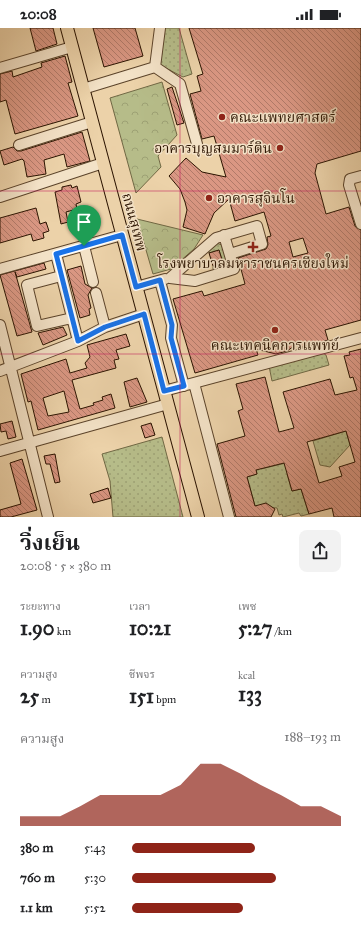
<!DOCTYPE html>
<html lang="th">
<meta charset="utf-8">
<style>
body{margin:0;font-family:"IM FELL Great Primer","Noto Serif Thai",serif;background:#f2f2f2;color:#202124;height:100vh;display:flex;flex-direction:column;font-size:15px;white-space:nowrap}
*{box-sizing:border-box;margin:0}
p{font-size:13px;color:#757577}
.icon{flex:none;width:22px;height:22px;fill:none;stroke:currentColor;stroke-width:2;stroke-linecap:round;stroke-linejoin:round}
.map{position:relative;height:489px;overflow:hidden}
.side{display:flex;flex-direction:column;background:#fff;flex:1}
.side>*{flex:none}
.pin{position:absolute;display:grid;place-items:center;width:34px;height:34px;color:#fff;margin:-41px -17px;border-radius:50% 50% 50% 0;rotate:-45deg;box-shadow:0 0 4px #0007}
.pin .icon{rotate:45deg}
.round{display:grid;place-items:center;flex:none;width:42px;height:42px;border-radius:8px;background:#f2f2f2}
.headline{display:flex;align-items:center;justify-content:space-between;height:68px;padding:0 20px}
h1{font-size:22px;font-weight:700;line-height:30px}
.metrics{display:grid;grid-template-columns:repeat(3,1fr);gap:6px;height:68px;padding:4px 20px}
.metrics div{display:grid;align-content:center}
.metrics b{font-size:20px;font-weight:700}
.metrics small{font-size:11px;font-weight:400}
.metrics p{font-size:11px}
.chart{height:112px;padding:8px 20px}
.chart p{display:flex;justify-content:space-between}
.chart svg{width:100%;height:72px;margin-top:4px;fill:#8f2418;opacity:.7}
ul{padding:0 20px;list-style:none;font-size:13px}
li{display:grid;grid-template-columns:64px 48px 1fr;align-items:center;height:30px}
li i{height:10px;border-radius:5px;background:#8f2418}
.status{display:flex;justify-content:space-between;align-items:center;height:28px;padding:0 20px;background:#fff;direction:ltr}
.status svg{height:11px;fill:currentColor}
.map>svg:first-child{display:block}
.grass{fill:url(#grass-dots);stroke:#706844}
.forest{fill:url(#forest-crowns);stroke:#706844}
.building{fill:url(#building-back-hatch);stroke:#2b1300;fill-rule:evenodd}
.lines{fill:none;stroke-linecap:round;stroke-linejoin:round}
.minor-casing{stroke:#5b432a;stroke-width:12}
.major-casing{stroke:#2b1300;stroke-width:14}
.minor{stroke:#f3e2c7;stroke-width:10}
.major{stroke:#ecd2a9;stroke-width:12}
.route-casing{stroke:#fff;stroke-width:8}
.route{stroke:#1a73e8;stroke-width:5}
.grid{fill:none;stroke:#c2185b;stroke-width:1;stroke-opacity:0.55}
.poi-dot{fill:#8f2418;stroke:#f3e2c7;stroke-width:1.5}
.labels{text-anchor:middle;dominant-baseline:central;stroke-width:3;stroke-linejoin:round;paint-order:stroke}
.poi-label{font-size:14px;fill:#2b1300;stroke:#f3e2c7;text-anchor:start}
.street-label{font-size:14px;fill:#2b1300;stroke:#f3e2c7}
</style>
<div class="status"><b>20:08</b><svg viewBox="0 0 49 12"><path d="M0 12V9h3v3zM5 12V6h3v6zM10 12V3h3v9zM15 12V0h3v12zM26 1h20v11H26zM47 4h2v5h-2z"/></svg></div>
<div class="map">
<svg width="361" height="489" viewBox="0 0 361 489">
<defs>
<pattern id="grass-dots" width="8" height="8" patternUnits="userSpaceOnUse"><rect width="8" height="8" fill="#b6bc89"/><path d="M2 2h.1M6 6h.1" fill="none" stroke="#9da174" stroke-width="1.8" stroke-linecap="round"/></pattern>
<pattern id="forest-crowns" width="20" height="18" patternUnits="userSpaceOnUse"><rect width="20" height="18" fill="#b6bc89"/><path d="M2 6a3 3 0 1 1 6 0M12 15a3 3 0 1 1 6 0" fill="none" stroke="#9da174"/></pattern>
<pattern id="building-back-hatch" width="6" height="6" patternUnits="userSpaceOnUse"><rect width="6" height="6" fill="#da9783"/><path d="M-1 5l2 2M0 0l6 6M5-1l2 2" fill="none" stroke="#b17a69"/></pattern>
</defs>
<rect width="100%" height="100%" fill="#ecd2a9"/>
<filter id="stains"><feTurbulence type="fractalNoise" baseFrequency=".005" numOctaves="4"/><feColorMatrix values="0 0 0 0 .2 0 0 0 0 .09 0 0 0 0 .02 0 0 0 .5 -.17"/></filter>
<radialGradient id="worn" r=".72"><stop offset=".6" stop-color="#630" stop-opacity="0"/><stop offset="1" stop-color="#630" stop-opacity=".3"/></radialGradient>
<path class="grass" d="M164,0H179L192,46L183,49L158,36Z
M216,215L222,217L228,233L223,239L213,241V238L223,235L219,222L209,225L208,223Z
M321,324L326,327L329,337L272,353L269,338Z
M346,403L350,417L330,439L320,437L313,413Z
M162,409L183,489H113L110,453L102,426Z
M290,434L297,443L287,446L292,463L301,461L309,486L301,488L299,485L283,489L282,486L279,487L277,480L255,478L247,449L257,446L256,440L260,439L261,441Z"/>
<path class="forest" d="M162,54L177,107L158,128L161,139L136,165L110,70Z
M137,191L203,207L194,221L171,241L153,246Z"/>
<path class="building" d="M30,0H53L57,16L36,23Z
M93,0H135L143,28L104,39Z
M189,0H361V123L317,136L315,145L326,186L349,179L355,198L361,202V292L325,302L328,312L322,314L298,320L297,316L287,323L276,326L256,321L258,327L195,345L173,271L202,263L204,268L245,256L238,230L266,221L268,217L267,209L271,208L264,184L235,193L229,171L214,185L205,206L183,199L187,182L185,174L180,161L169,148L186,130L202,144L226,149L214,108L202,111L190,66L201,63L197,48L203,46ZM303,210L308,225L293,229L289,214Z
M65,28L72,54L68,55L78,88L15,106L6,72L0,74V46L12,43L13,49L42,39L41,35Z
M172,59L184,95L177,97L167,61Z
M82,104L90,133L67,139L64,126L44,132L46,146L27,149L24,133L22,131L4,137L0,123L13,119L17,123H21Z
M71,157L72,160L77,158L81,174L76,176L77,181L66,184L68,194L61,196L55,164L62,162V159Z
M36,180L40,196L46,194L49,203L43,205L44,210L33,213L31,206L0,215V190Z
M219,222L223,235L213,238L209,225Z
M44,235L46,241L17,249L15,244L32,304L17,308L0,247Z
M81,238L85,256L92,260L88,267L91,280L89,281L90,287L80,290L67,242Z
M63,299L67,307L43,317L38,305Z
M126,306L130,318L116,322L119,331L114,332L116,340L72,352L80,381L94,377L93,375L103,372L102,369L111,366L115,380L38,402L31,373L28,374L21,346L66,331L70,345L87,340L85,335L90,329L87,317ZM64,363L69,384L48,388L43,370Z
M361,321V489H334L332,480L309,486L301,461L292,463L284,435L256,442L257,446L247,449L255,478L266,475L275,481L271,489H236L217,416L245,408L238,383L243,381L236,356L265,349L279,404L294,400L283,364L330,351L335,367L357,362L353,349L350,350L344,328L350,327L349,324ZM346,403L355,434L339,439L342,448L319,455L307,414Z
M137,350L147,374L130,379L124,354Z
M12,393L16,409L8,411L6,403L1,404L0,396Z
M151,395L155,407L145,410L141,398Z
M55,426L60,454L55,455L50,436H46L44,428Z
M22,431L37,482L11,489H0V482L21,476L10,435Z
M108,460L111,470L93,475L90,466Z"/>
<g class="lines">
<defs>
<path id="minor" d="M155,39L160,0
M0,40L72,19
M83,61L155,39L180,56L197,116
M19,117L92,94
M361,148L350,151L349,157L361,196
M0,169L103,135
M224,207L234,241L195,253L170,250L216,210L257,198L262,216L230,226
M84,218L93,254
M0,241L122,207
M61,248L27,257L37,298L72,290
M160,253L172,297L171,310L184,358
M136,259L165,251
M96,265L105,299
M0,297L48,489
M78,313L105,299L144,286
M0,343L78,313L56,226
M194,355L229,489
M164,363L361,310
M0,423L168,376"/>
<path id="major" d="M67,0L198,489"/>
</defs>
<use href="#minor" class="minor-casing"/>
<use href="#major" class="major-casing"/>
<use href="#minor" class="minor"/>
<use href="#major" class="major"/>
</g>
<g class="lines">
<defs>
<path id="route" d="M122,207L136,259L160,252L172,297L171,310L184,358L164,363L144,286L105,299L78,313L56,226Z"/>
</defs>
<use href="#route" class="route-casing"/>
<use href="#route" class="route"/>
</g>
<path class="grid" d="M180,0V489M0,163H361M0,326H361"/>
<g class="poi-dot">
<circle cx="222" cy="89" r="4"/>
<circle cx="280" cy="120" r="4"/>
<circle cx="209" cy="170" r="4"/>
<path d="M251 213h4v4h4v4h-4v4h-4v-4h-4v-4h4z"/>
<circle cx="275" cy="302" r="4"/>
</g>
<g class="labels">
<g class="poi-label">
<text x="230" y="89">คณะแพทยศาสตร์</text>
<text x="272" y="120" text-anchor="end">อาคารบุญสมมาร์ติน</text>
<text x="217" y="170">อาคารสุจินโน</text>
<text x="253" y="235" text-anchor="middle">โรงพยาบาลมหาราชนครเชียงใหม่</text>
<text x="275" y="317" text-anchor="middle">คณะเทคนิคการแพทย์</text>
</g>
<g class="street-label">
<text transform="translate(134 194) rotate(75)">ถนนสุเทพ</text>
</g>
</g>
<rect width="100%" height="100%" filter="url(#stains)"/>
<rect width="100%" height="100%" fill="url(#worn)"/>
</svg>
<div class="pin" style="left:84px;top:218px;background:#1e9e55"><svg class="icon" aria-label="arrive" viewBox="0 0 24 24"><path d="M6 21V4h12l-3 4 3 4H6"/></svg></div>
</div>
<section class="side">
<div class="headline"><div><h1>วิ่งเย็น</h1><p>20:08 · 5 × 380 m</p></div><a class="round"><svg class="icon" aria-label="share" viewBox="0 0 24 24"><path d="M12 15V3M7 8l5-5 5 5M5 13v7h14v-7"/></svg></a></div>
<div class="metrics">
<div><p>ระยะทาง</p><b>1.90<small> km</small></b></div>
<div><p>เวลา</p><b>10:21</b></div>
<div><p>เพซ</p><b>5:27<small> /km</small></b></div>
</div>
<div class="metrics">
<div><p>ความสูง</p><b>25<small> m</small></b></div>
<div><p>ชีพจร</p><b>151<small> bpm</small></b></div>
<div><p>kcal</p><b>133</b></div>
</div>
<div class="chart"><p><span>ความสูง</span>188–193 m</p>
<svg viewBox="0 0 160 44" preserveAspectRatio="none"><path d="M0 44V38L10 38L20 38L30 32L40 25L50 25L60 25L70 25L80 19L90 6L100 6L110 12L120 19L130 25L140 32L150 32L160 38V44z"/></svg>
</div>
<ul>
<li><b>380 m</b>5:43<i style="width:59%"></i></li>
<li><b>760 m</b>5:30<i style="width:69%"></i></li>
<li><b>1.1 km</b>5:52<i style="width:53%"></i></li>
</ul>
</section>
